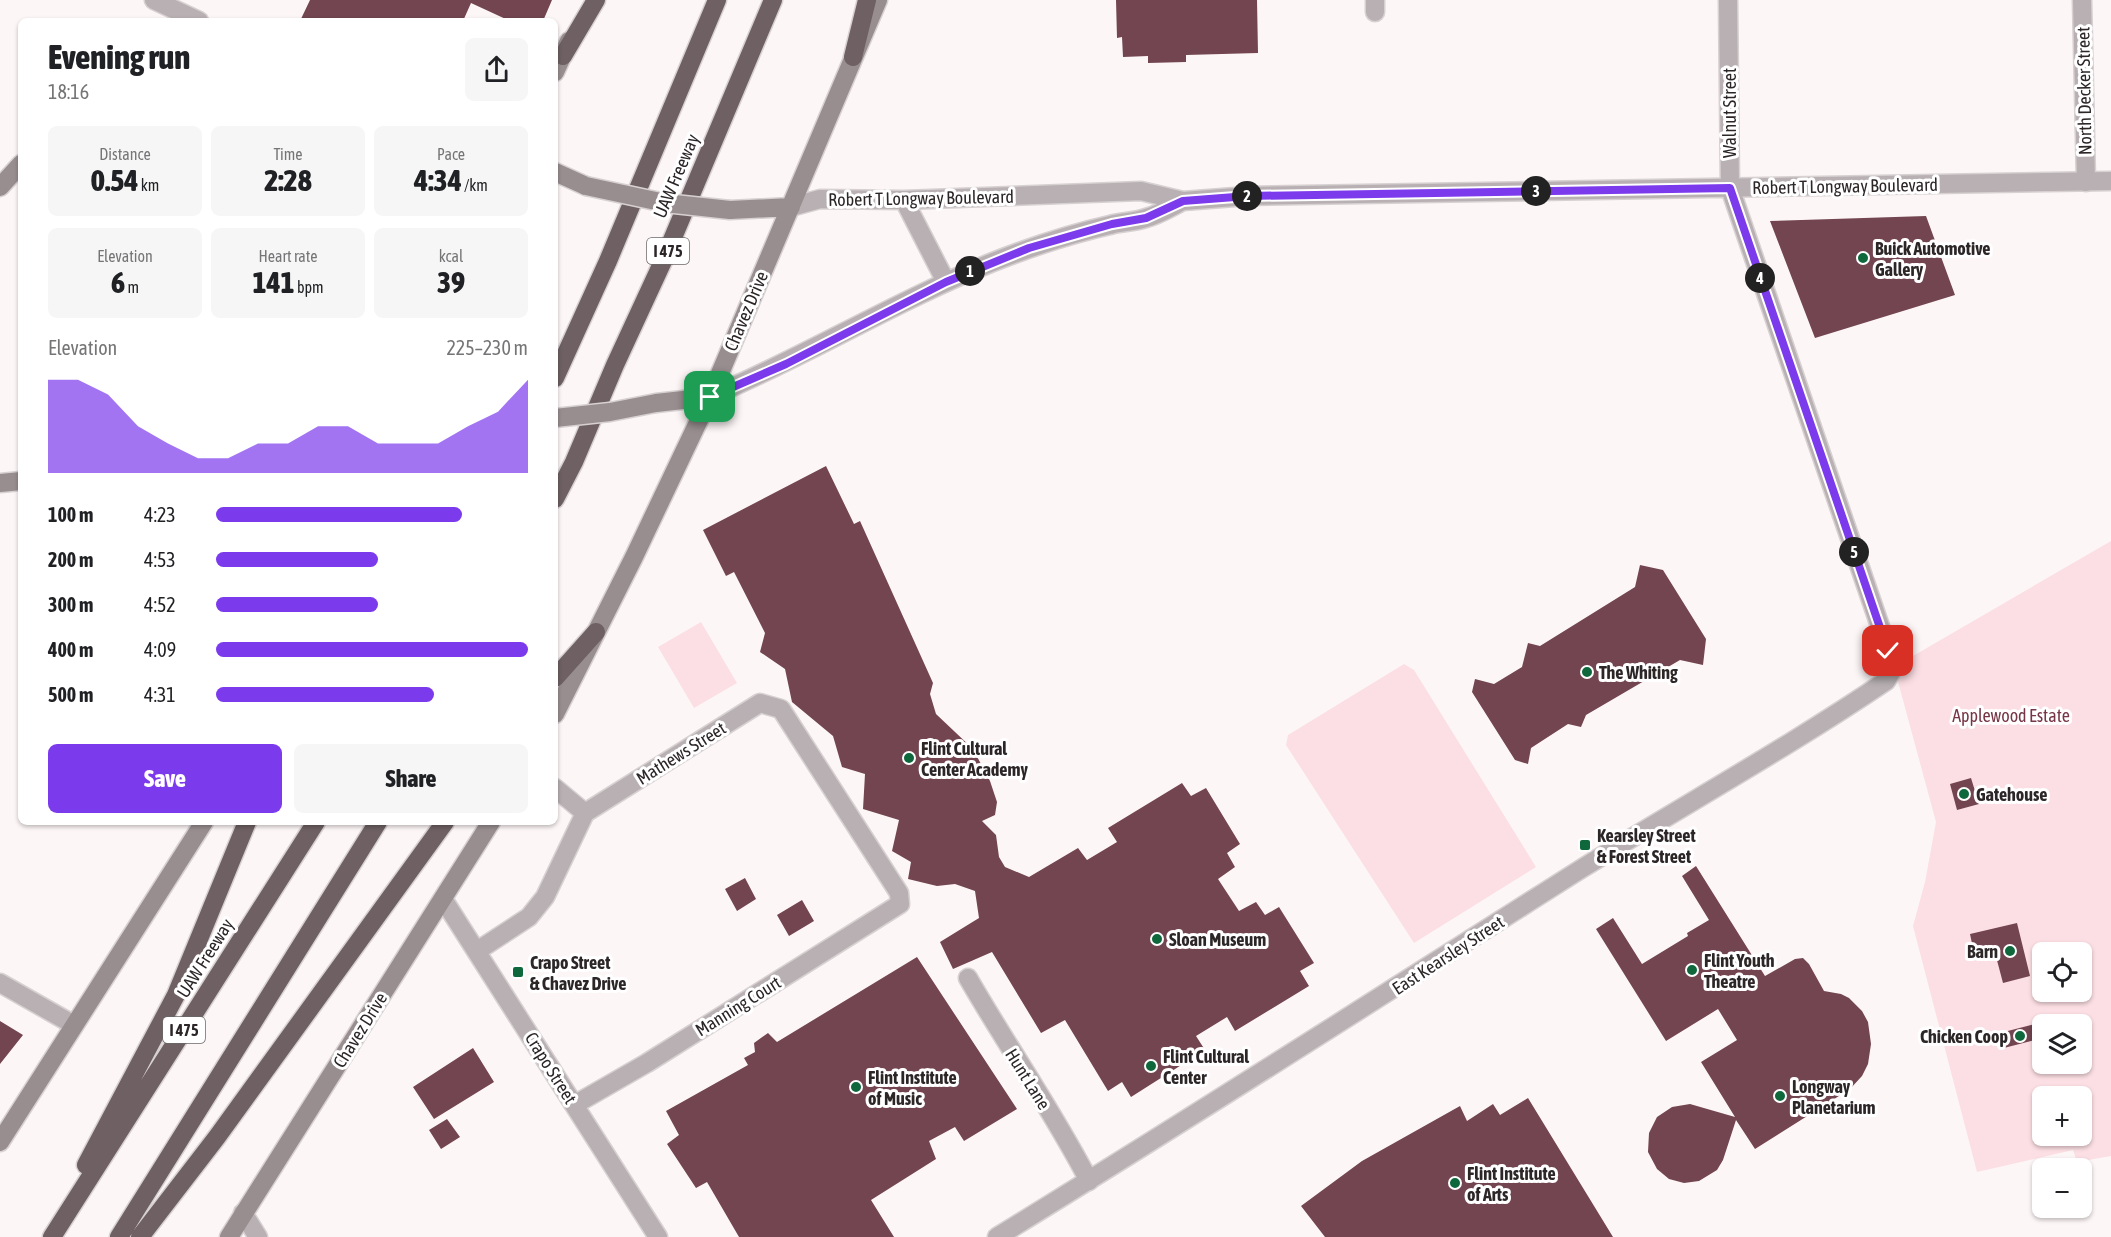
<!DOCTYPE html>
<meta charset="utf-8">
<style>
body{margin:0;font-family:"Asap Condensed",sans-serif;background:#f6f6f6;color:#202124;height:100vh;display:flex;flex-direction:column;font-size:22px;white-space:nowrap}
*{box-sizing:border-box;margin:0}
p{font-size:20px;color:#757577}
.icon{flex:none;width:33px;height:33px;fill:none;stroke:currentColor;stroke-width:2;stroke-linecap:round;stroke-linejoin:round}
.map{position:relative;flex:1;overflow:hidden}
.panel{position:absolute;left:18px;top:18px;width:540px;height:807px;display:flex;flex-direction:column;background:#fff;border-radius:9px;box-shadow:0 2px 4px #0004}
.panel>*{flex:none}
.tools{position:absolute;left:2032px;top:942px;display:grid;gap:12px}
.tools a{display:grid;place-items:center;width:60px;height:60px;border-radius:9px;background:#fff;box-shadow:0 2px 4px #0004;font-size:30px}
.pin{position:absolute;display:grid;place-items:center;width:51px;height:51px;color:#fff;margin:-26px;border-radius:12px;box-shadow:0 3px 9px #0006}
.km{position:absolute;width:30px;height:30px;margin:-15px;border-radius:50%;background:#222;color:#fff;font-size:16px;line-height:30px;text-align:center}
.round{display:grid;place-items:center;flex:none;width:63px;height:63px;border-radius:9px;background:#f6f6f6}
.head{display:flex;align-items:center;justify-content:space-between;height:102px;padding:0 30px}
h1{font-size:33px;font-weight:800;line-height:45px}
.metrics{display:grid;grid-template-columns:repeat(3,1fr);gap:9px;height:102px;padding:6px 30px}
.metrics div{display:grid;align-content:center;border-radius:9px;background:#f6f6f6;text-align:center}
.metrics b{font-size:30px;font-weight:800}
.metrics small{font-size:16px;font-weight:400}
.metrics p{font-size:16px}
.chart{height:168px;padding:12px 30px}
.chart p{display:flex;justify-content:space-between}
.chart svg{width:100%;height:108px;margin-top:6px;fill:#7c3aed;opacity:.7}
.button{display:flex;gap:12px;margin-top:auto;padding:12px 30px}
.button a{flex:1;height:69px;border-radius:9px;background:#7c3aed;color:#fff;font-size:24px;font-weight:800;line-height:69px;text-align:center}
.button a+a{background:#f6f6f6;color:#202124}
ul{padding:0 30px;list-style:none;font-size:20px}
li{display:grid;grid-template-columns:96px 72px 1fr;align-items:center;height:45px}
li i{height:15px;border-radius:8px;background:#7c3aed}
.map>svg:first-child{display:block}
.green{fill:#fcdfe4;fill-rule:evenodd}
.building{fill:#724550}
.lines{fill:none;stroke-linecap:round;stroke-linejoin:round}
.minor-casing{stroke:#d7d1d2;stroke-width:21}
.tertiary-casing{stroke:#d7d1d2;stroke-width:21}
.secondary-casing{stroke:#d7d1d2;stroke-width:21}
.motorway-casing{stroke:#d7d1d2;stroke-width:21}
.minor{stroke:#b8b0b2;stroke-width:18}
.tertiary{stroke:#b8b0b2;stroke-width:18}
.secondary{stroke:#988e90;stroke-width:18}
.motorway{stroke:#6e6063;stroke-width:18}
.secondary-bridge-casing{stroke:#d7d1d2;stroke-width:21;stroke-linecap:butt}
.secondary-bridge{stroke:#988e90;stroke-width:18}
.route-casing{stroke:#fff;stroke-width:12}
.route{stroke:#7c3aed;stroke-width:8}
.poi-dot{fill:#0e683b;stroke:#fff;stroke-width:2}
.labels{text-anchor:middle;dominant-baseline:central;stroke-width:6;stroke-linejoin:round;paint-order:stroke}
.shield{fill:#fff;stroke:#6b6768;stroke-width:1.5}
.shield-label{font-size:16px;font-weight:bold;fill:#2c2627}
.street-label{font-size:18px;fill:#2c2627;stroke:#fff}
.poi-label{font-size:18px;font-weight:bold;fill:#2c2627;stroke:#fff;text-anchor:start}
.park-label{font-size:18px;fill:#773647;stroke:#fff}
</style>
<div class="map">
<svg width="2111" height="1237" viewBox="0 0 2111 1237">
<rect width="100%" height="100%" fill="#fdf6f7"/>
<path class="green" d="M2111,541V1156L2077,1162L2073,1150L1977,1172L1913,926L1925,882L1936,822L1894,667ZM2043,952H2082V992H2043ZM2043,1024H2082V1064H2043ZM2043,1096H2082V1136H2043Z
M701,622L737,683L694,708L658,647Z
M1404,664L1414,670L1536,867L1414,943L1286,745L1288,735Z"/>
<path class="building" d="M310,0H552L543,21H510L471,3L463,21H300Z
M1116,0H1257L1258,53L1186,55V62L1148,63V56L1123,57L1122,37L1117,38Z
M1926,216L1955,295L1815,338L1770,221Z
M826,466L854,524L860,521L933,683L930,694L936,714L973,749L990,781L997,802L995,815L982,821L996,835L999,857L1005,867L1029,877L1078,848L1087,860L1117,842L1108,828L1182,783L1191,796L1206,788L1240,844L1227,853L1235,867L1218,879L1239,911L1256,902L1265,915L1279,907L1314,963L1300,971L1309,986L1235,1031L1227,1017L1196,1036L1205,1050L1131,1097L1122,1082L1108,1091L1065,1020L1041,1033L992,952L953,969L940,942L979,918L975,891L955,884L937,886L908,879L911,862L892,851L899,820L863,809L865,774L842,767L833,736L792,702L785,669L760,652L765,633L734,572L726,576L703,530Z
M1640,565L1663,570L1706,639L1703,665L1680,660L1586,715L1581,727L1568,724L1531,748L1528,764L1515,760L1472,692L1475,679L1494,684L1522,667L1528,643L1540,646L1635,587Z
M1971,778L1979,804L1957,810L1950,784Z
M1696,866L1765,976L1795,959L1803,958L1809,964L1824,991L1841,994L1849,998L1862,1011L1868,1022L1871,1044L1868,1064L1862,1076L1850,1089L1755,1149L1736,1120L1723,1160L1717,1170L1699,1181L1684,1183L1669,1179L1657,1169L1648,1152L1649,1133L1657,1117L1672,1107L1690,1104L1735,1117L1701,1062L1737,1040L1718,1009L1666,1041L1596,929L1613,918L1642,964L1688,936L1687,933L1709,920L1682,876Z
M745,878L756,899L737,911L725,889Z
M802,900L814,921L789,936L777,915Z
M2017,923L2030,976L2003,983L1994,949L1974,953L1970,934Z
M917,957L1017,1109L964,1141L955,1127L929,1141L936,1159L871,1200L894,1237H739L707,1182L696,1188L667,1144L679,1135L666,1111L748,1065L744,1058L755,1052L754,1043L768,1033L777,1042Z
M0,1021L23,1035L0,1064Z
M2043,1022V1038L2000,1049L1996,1034Z
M473,1048L494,1082L434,1119L413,1087Z
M1528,1098L1613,1237H1325L1301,1206L1362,1161L1460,1106L1467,1121L1493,1104L1500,1115Z
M447,1119L460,1137L441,1149L429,1130Z"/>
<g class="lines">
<defs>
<path id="minor" d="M154,0L199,21
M1375,0V12
M1728,0L1730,188
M2082,0L2086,182
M555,788L585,813
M443,899L658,1237
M477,951L529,917L545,897L585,813L760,703L781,709L899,893L900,904L647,1063L574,1105
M968,978C1007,1046 1053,1111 1089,1181
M0,983L74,1025
M243,1213L258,1237"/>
<path id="tertiary" d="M904,200L946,282
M791,207L820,199L904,200L1141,191L1183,201L1248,196L2111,181
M710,397C806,356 896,301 993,262C1031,247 1070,234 1110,225C1121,222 1134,222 1146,218C1158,215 1171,207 1183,201
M997,1237C1193,1117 1387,992 1581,869C1682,806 1787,748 1886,681L1894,667L1730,188"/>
<path id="secondary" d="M555,72L569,41
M555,172L586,186
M0,187L21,164
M730,210L791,207
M656,403L710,397
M0,483L21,481
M555,714L634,557L710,397L878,0
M0,1142L204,822
M229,1237L491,822"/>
<path id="motorway" d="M563,56L596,0
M853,57L867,0
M555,378L608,261L717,0
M555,499L574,462L615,365L664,259L773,0
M555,678L596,632
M86,1165L176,995L247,822
M52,1237L316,822
M119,1237L378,822
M140,1237L217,1137L445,822"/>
</defs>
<use href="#minor" class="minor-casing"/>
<use href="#tertiary" class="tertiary-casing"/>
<use href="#secondary" class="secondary-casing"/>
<use href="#motorway" class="motorway-casing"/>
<use href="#minor" class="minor"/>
<use href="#tertiary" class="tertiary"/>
<use href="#secondary" class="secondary"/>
<use href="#motorway" class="motorway"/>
<defs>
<path id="secondary-bridge" d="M586,186L665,203L730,210
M555,418L610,412L656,403"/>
</defs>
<use href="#secondary-bridge" class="secondary-bridge-casing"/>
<use href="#secondary-bridge" class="secondary-bridge"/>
</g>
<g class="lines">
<defs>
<path id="route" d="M710,397L786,364L946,282L1029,248L1112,224L1146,218L1183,201L1248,196L1730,188L1888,651"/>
</defs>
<use href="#route" class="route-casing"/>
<use href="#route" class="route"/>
</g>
<g class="poi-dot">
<circle cx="1863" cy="258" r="6"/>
<circle cx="1587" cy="672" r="6"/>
<circle cx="909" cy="758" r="6"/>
<circle cx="1964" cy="794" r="6"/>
<rect x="1579" y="839" width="12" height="12" rx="3"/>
<circle cx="1157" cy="939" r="6"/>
<circle cx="2010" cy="951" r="6"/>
<circle cx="1692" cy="970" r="6"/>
<rect x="512" y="966" width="12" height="12" rx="3"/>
<circle cx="2020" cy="1036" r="6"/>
<circle cx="1151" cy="1066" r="6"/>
<circle cx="856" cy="1087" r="6"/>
<circle cx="1780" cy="1096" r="6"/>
<circle cx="1455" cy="1183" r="6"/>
</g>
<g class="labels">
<g class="shield">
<rect x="647" y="238" width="42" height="26" rx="4.5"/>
<rect x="163" y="1017" width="42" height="26" rx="4.5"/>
</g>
<g class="shield-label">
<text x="668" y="251">I 475</text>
<text x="184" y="1030">I 475</text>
</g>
<g class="street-label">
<text transform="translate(2084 91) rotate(-91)">North Decker Street</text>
<text transform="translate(1729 113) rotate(-90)">Walnut Street</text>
<text transform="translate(676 176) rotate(-67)">UAW Freeway</text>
<text transform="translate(1845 186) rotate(-1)">Robert T Longway Boulevard</text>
<text transform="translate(921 198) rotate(-1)">Robert T Longway Boulevard</text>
<text transform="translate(746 311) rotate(-67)">Chavez Drive</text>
<text transform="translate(681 753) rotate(-32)">Mathews Street</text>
<text transform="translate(1448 955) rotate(-33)">East Kearsley Street</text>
<text transform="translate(205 958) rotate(-58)">UAW Freeway</text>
<text transform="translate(738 1006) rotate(-32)">Manning Court</text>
<text transform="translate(360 1030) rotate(-58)">Chavez Drive</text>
<text transform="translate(551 1068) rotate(58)">Crapo Street</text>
<text transform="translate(1028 1079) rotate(58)">Hunt Lane</text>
</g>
<g class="poi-label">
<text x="1875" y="248">Buick Automotive<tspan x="1875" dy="21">Gallery</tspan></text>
<text x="1599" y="672">The Whiting</text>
<text x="921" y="748">Flint Cultural<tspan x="921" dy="21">Center Academy</tspan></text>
<text x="1976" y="794">Gatehouse</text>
<text x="1597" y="835">Kearsley Street<tspan x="1597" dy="21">&amp; Forest Street</tspan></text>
<text x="1169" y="939">Sloan Museum</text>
<text x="1998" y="951" text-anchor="end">Barn</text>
<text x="1704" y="960">Flint Youth<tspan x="1704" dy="21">Theatre</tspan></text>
<text x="530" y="962">Crapo Street<tspan x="530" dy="21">&amp; Chavez Drive</tspan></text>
<text x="2008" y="1036" text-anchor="end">Chicken Coop</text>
<text x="1163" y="1056">Flint Cultural<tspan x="1163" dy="21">Center</tspan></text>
<text x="868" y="1077">Flint Institute<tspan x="868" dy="21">of Music</tspan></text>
<text x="1792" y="1086">Longway<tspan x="1792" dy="21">Planetarium</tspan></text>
<text x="1467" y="1173">Flint Institute<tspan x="1467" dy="21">of Arts</tspan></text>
</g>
<g class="park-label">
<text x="2011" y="715">Applewood Estate</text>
</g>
</g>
</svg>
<div class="tools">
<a><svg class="icon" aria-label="locate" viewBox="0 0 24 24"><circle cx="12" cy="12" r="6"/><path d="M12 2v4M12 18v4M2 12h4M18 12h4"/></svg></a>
<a><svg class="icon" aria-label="layers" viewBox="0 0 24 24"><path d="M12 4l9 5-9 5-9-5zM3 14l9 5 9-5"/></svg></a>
<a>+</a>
<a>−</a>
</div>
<div class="pin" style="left:710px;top:397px;background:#1e9e55"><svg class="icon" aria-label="arrive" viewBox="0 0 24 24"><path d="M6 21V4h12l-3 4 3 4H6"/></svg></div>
<div class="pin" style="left:1888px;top:651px;background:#d93025"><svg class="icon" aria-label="check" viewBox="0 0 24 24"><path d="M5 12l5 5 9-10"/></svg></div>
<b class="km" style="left:970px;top:271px">1</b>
<b class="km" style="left:1247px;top:196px">2</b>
<b class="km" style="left:1536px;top:191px">3</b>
<b class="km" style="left:1760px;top:278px">4</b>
<b class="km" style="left:1854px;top:552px">5</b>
<section class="panel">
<div class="head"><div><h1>Evening run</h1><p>18:16</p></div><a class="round"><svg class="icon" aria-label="share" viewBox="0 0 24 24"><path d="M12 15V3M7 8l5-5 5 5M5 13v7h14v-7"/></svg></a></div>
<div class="metrics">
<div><p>Distance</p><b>0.54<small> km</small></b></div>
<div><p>Time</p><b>2:28</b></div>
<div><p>Pace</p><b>4:34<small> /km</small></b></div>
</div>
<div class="metrics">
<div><p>Elevation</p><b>6<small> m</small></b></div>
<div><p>Heart rate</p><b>141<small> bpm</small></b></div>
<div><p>kcal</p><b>39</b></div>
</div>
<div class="chart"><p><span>Elevation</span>225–230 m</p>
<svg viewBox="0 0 160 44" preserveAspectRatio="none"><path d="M0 44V6L10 6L20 12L30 25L40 32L50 38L60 38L70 32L80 32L90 25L100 25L110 32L120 32L130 32L140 25L150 19L160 6V44z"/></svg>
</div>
<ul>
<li><b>100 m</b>4:23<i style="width:79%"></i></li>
<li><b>200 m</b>4:53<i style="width:52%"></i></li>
<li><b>300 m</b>4:52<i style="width:52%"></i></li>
<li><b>400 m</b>4:09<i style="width:100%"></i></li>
<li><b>500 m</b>4:31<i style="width:70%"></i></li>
</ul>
<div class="button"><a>Save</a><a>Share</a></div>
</section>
</div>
